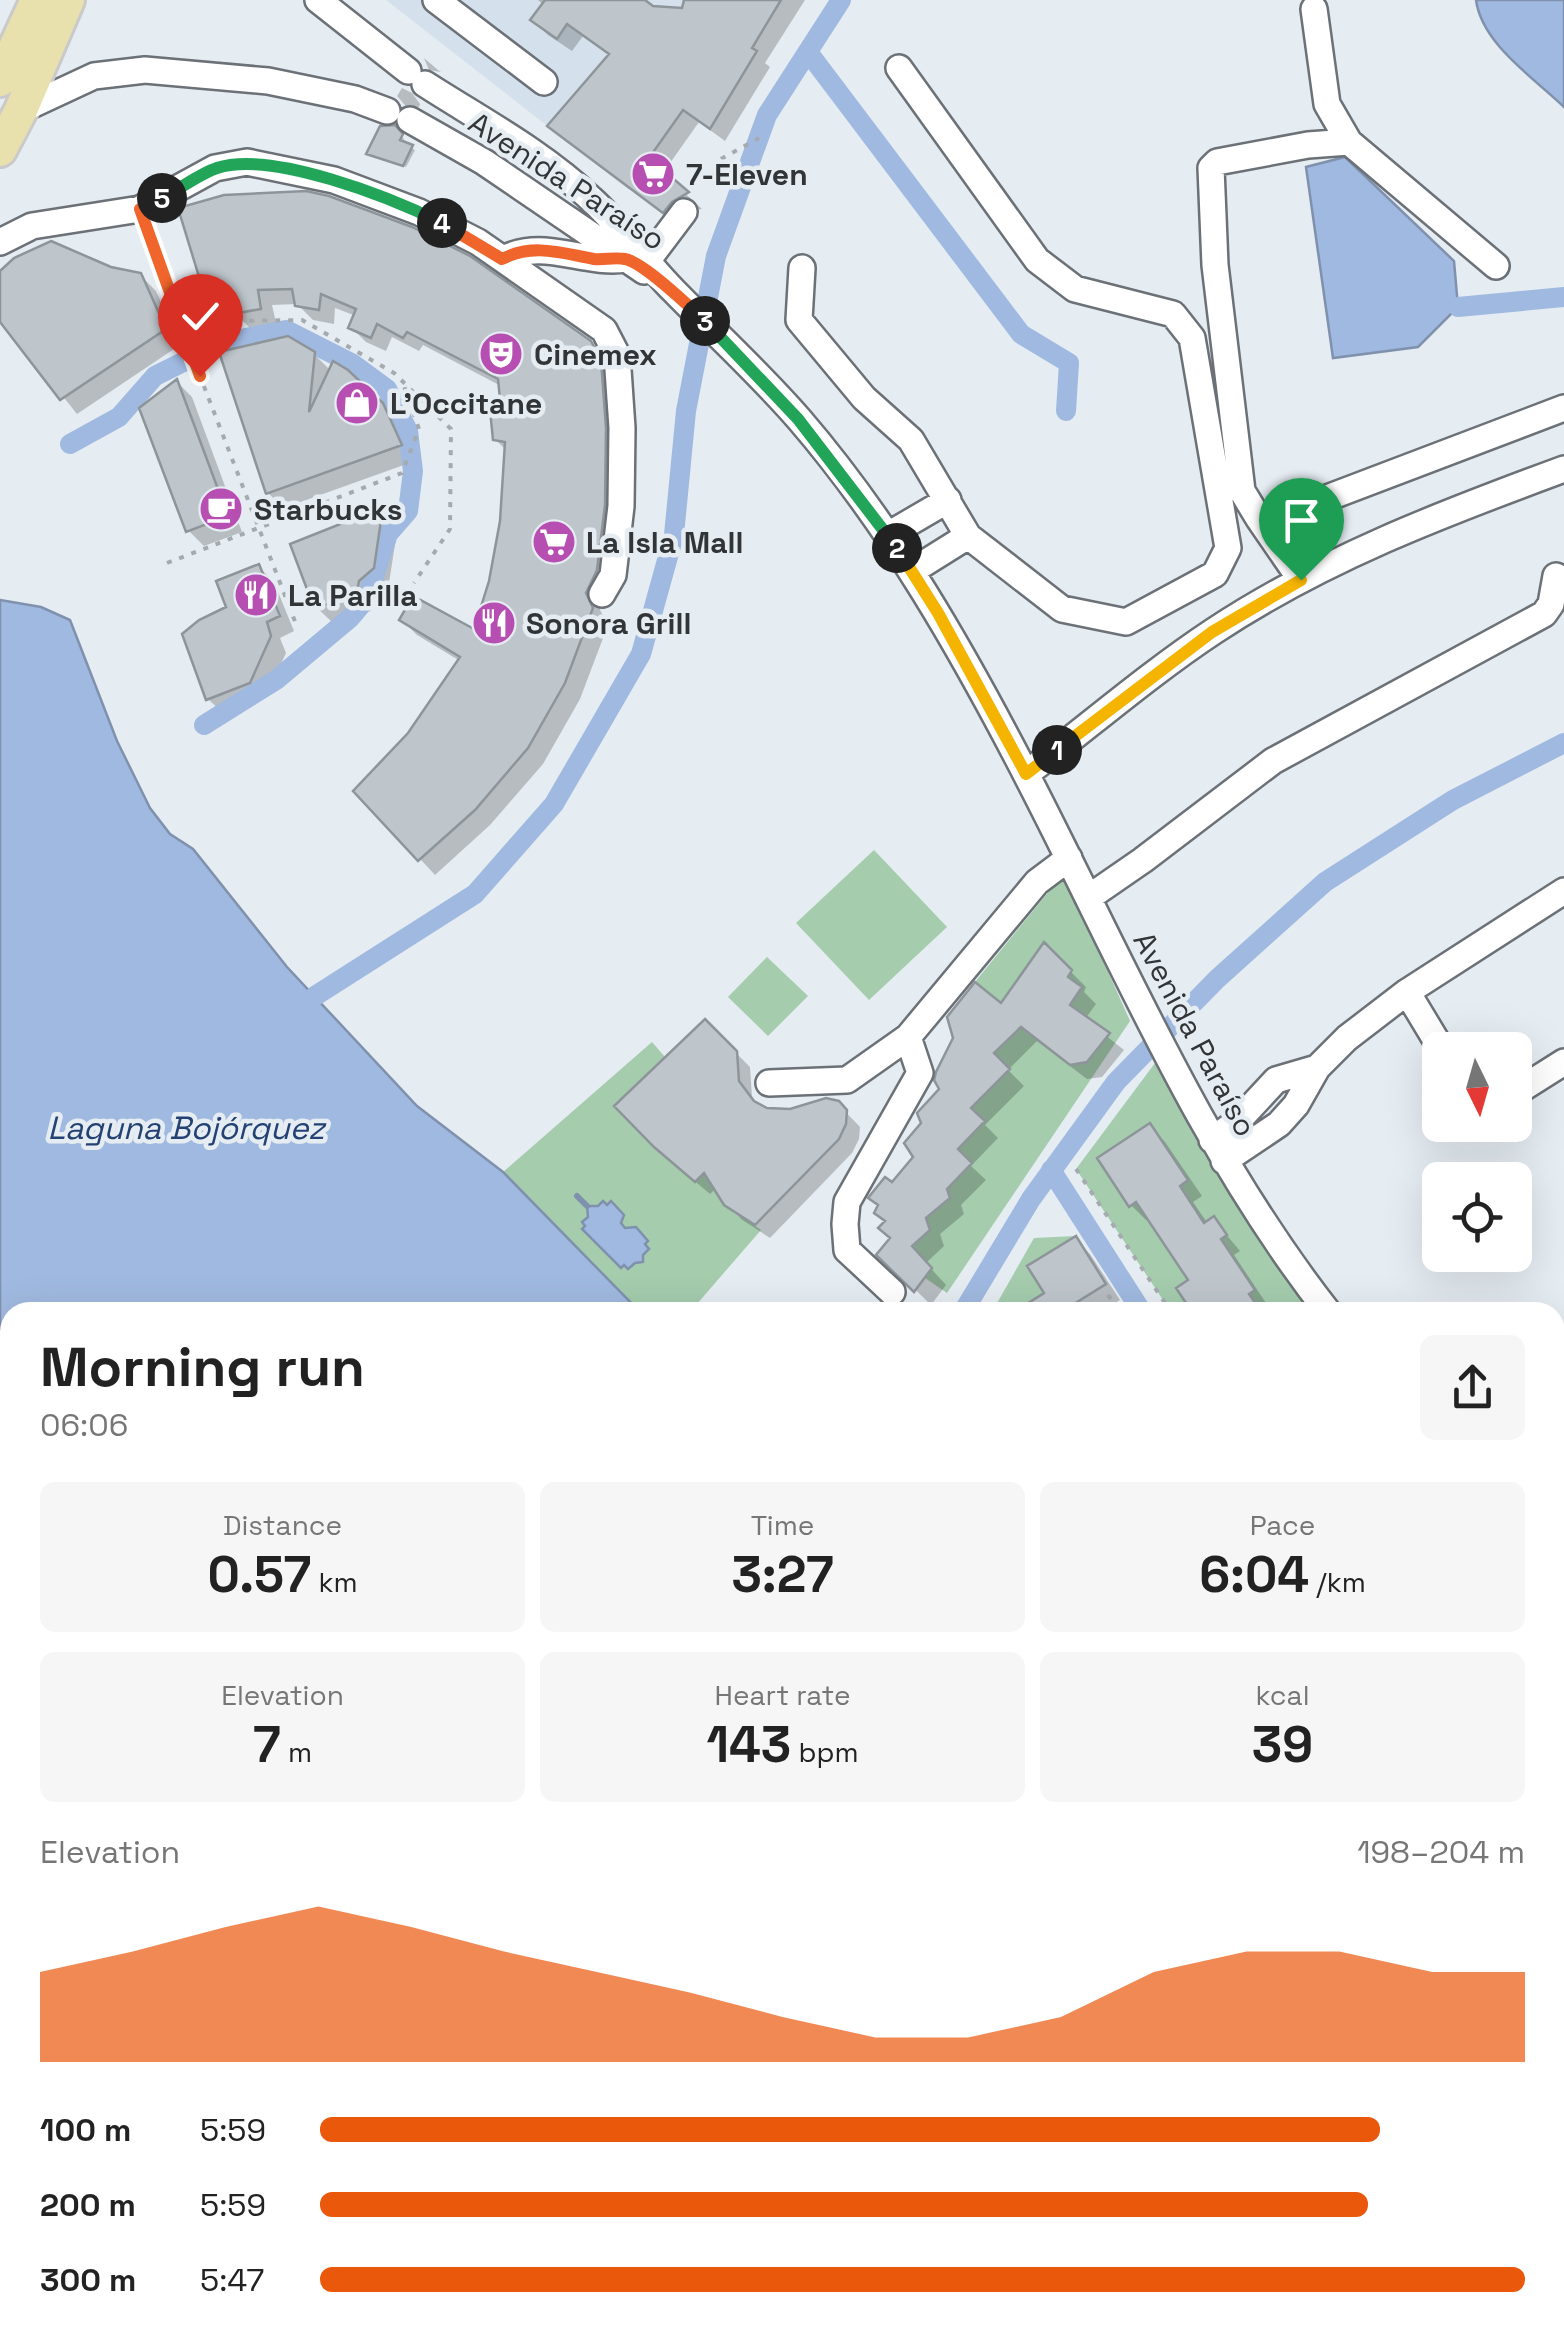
<!DOCTYPE html>
<meta charset="utf-8">
<style>
body{margin:0;font-family:"Space Grotesk",sans-serif;background:#f6f6f6;color:#222;height:100vh;display:flex;flex-direction:column;font-size:38px;white-space:nowrap}
*{box-sizing:border-box;margin:0}
p{font-size:32px;color:#767676}
.icon{flex:none;width:55px;height:55px;fill:none;stroke:currentColor;stroke-width:2;stroke-linecap:round;stroke-linejoin:round}
.map{position:relative;flex:1;overflow:hidden}
.drawer{position:absolute;left:0px;top:1302px;width:1565px;height:1038px;display:flex;flex-direction:column;background:#fff;border-radius:30px 30px 0 0;box-shadow:0 10px 40px #0002}
.drawer>*{flex:none}
.needle{width:65px;rotate:175deg}
.fabs{position:absolute;left:1422px;top:1032px;display:grid;gap:20px}
.fabs a{display:grid;place-items:center;width:110px;height:110px;border-radius:15px;background:#fff;box-shadow:0 10px 40px #0002;font-size:50px}
.pin{position:absolute;display:grid;place-items:center;width:85px;height:85px;color:#fff;margin:-102px -42px;border-radius:50% 50% 50% 0;rotate:-45deg;box-shadow:0 0 10px #0007}
.pin .icon{rotate:45deg}
.km{position:absolute;width:50px;height:50px;margin:-25px;border-radius:50%;background:#222;color:#fff;font-size:28px;line-height:50px;text-align:center}
.round{display:grid;place-items:center;flex:none;width:105px;height:105px;border-radius:15px;background:#f6f6f6}
.headline{display:flex;align-items:center;justify-content:space-between;height:170px;padding:0 40px}
h1{font-size:55px;font-weight:700;line-height:75px}
.figures{display:grid;grid-template-columns:repeat(3,1fr);gap:15px;height:170px;padding:10px 40px}
.figures div{display:grid;align-content:center;border-radius:15px;background:#f6f6f6;text-align:center}
.figures b{font-size:50px;font-weight:700}
.figures small{font-size:28px;font-weight:400}
.figures p{font-size:28px}
.chart{height:280px;padding:20px 40px}
.chart p{display:flex;justify-content:space-between}
.chart svg{width:100%;height:180px;margin-top:10px;fill:#ea580c;opacity:.7}
ul{padding:0 40px;list-style:none;font-size:32px}
li{display:grid;grid-template-columns:160px 120px 1fr;align-items:center;height:75px}
li i{height:25px;border-radius:12px;background:#ea580c}
.map>svg:first-child{display:block}
.built{fill:#d4e1ec}
.green{fill:#a4ccad}
.water{fill:#a0b9e0;stroke:#7f91ad;stroke-width:2.5}
.shadow{fill:#0003}
.lines{fill:none;stroke-linecap:round;stroke-linejoin:round}
.stream{stroke:#7f91ad;stroke-width:6}
.canal{stroke:#a0b9e0;stroke-width:20}
.building{fill:#bfc6cb;stroke:#8e959a;stroke-width:2.5}
.minor-casing{stroke:#6b7176;stroke-width:30}
.major-casing{stroke:#cacacb;stroke-width:38}
.path{stroke:#a5aaaf;stroke-width:4;stroke-dasharray:5 8;stroke-linecap:butt}
.minor{stroke:#fff;stroke-width:25}
.major{stroke:#e8e0ad;stroke-width:32}
.split-1-casing{stroke:#fff;stroke-width:20}
.split-2-casing{stroke:#fff;stroke-width:20}
.split-3-casing{stroke:#fff;stroke-width:20}
.split-4-casing{stroke:#fff;stroke-width:20}
.split-5-casing{stroke:#fff;stroke-width:20}
.split-6-casing{stroke:#fff;stroke-width:20}
.split-1{stroke:#f5b400;stroke-width:12}
.split-2{stroke:#f5b400;stroke-width:12}
.split-3{stroke:#22a559;stroke-width:12}
.split-4{stroke:#f0652b;stroke-width:12}
.split-5{stroke:#22a559;stroke-width:12}
.split-6{stroke:#f0652b;stroke-width:12}
.labels{text-anchor:middle;dominant-baseline:central;stroke-width:9;stroke-linejoin:round;paint-order:stroke}
.poi-label{font-size:30px;font-weight:bold;fill:#323537;stroke:#e5ecf2;text-anchor:start}
.street-label{font-size:30px;fill:#323537;stroke:#e5ecf2}
.water-label{font-size:32px;font-style:italic;fill:#234173;stroke:#e5ecf2}
</style>
<div class="map">
<svg width="1564" height="2339" viewBox="0 0 1564 2339">
<rect width="100%" height="100%" fill="#e5ecf2"/>
<path class="built" d="M386,0H780L710,129L683,110L628,189Z"/>
<path class="green" d="M874,850L947,927L869,1000L796,923Z
M1064,873L1130,1021L947,1293L925,1278L932,1268L912,1246L930,1230L926,1218L950,1198L947,1189L972,1164L958,1149L985,1122L971,1108L1010,1069L994,1053L1017,1031L1021,1019L975,982Z
M767,957L808,996L768,1036L728,997Z
M652,1042L665,1057L615,1106L655,1147L718,1086L738,1214L761,1230L690,1312H640L503,1172Z
M1158,1059L1304,1294V1312H1261L1180,1186L1188,1180L1150,1124L1097,1159L1128,1206L1136,1202L1188,1280L1176,1288L1192,1312H1171L1076,1169Z
M1075,1236L1028,1266L1044,1293L1014,1312H992L1034,1238Z"/>
<path class="water" d="M1476,0H1564V107C1534,78 1482,44 1476,0Z
M1345,157L1454,261L1458,307L1418,347L1333,358L1306,167Z
M0,600L41,607L70,620L117,741L150,808L170,834L193,849L287,967L417,1106L503,1172L640,1312H10V2330H1555V1843L1564,1849V2339H0Z
M603,1201L607,1205L611,1201L624,1215L621,1223L625,1228L636,1227L648,1241L645,1244L649,1249L643,1255V1262L635,1263L628,1269L624,1265L621,1268L582,1229L585,1226L582,1222L588,1217L587,1206H598Z"/>
<path class="shadow" d="M538,0H640L653,8L684,11L686,0H805L765,63L770,67L725,141L699,122L663,173L702,209L692,211L678,226L550,126L610,56L583,36L572,51L548,35L533,20L544,5Z
M424,58L438,70L441,72L429,70Z
M402,88L412,93L420,104L419,107L407,108L404,104L397,96Z
M394,127L404,139L402,143L415,150L406,167L370,154Z
M181,210L590,343L606,359L616,377L612,586L600,610L608,625L580,699L543,764L490,825L435,875L357,791L410,735L460,661L417,635L402,620L476,633L491,582L503,521L507,451L495,439L504,412L501,386L423,345L419,351L392,337L386,351L366,342L351,327L356,316L335,308L334,324L313,320L297,304L272,305L276,323L250,328L235,313L225,317L210,302Z
M110,270L140,275L156,291L180,345L77,414L0,318V274Z
M314,354L331,371L347,372L398,422L415,461L284,508L268,493Z
M177,382L192,397L242,532L204,546L189,531Z
M383,510L398,525L389,583L374,596L371,611L332,622L316,607L293,545Z
M259,567L274,582L294,631L280,638L286,653L265,698L224,714L208,699L229,609Z
M1045,946L1086,987L1084,992L1096,1004L1085,1019L1124,1050L1102,1077L1087,1079L1037,1041L1008,1070L1024,1086L985,1125L998,1138L971,1166L986,1180L961,1205L964,1214L940,1234L944,1246L926,1263L946,1285L931,1305L880,1255L892,1239L881,1207L916,1157L924,1123L943,1089Z
M705,1022L750,1067L752,1097L759,1107L790,1112L838,1104L860,1127L859,1139L852,1153L770,1238L741,1219L716,1188L710,1194L671,1161Z
M1150,1126L1165,1142L1202,1196L1193,1202L1208,1224L1214,1220L1240,1251L1234,1255L1268,1306L1262,1310L1264,1312H1195L1179,1288L1191,1280L1149,1218L1146,1220L1131,1205Z
M1075,1239L1090,1254L1120,1300L1100,1312H1019L1048,1294Z"/>
<g class="lines">
<path class="stream" d="M577,1196L587,1206"/>
<path class="canal" d="M808,52L1021,334L1069,363L1066,411
M1458,307L1564,297
M70,444L119,417L155,376L221,343L286,330L353,364L387,389L408,431L413,471L408,511L388,534L367,598L350,618L276,680L204,725
M315,996L475,894L554,804L641,654L674,535L686,411L716,256L767,115L841,0
M1051,1170L1142,1312
M963,1312L1031,1199L1116,1082L1217,979L1325,882L1453,800L1564,743"/>
</g>
<path class="building" d="M545,0H645L653,6L682,8L684,0H781L752,48L757,51L710,129L683,110L649,158L689,192L672,202L663,213L547,126L609,54L567,24L557,39L530,20Z
M395,125L403,134L400,140L413,145L403,166L366,154L380,126Z
M306,191L329,196L412,227L470,256L591,341L601,360L606,428L605,505L597,570L586,593L593,608L565,683L528,748L475,810L418,861L353,791L408,733L460,657L399,620L413,596L474,629L489,581L500,521L505,442L493,440L490,410H501L498,379L407,332L403,338L377,324L371,338L348,328L356,309L321,294L319,310L295,306L292,289L258,290L261,309L232,314L228,296L207,303L178,208L224,195Z
M51,241L111,267L141,273L166,329L60,400L0,322V271L14,258Z
M288,336L315,352L309,412L333,361L348,370L383,403L402,445L266,494L219,352Z
M177,379L228,516L186,532L139,408Z
M383,507L374,568L359,581L356,596L314,608L290,544Z
M259,564L280,616L267,622L271,636L250,683L206,700L182,634L199,620L226,607L216,581Z
M1044,942L1072,970L1068,977L1082,987L1070,1005L1110,1033L1087,1062L1070,1065L1021,1027L994,1053L1010,1069L971,1108L985,1121L958,1149L972,1163L947,1189L950,1198L926,1218L930,1230L912,1246L932,1268L914,1292L876,1255L890,1238L878,1228L885,1221L874,1213L878,1205L868,1198L885,1177L892,1182L913,1157L904,1143L921,1123L917,1113L939,1089L934,1080L936,1072L953,1038L947,1017L975,982L1001,1003Z
M705,1019L737,1051L739,1081L754,1101L767,1108L790,1109L826,1098L839,1101L847,1110L846,1124L839,1139L755,1225L724,1205L704,1173L695,1182L654,1147L614,1106Z
M1150,1123L1188,1180L1180,1186L1204,1223L1214,1216L1227,1235L1221,1239L1255,1290L1249,1294L1262,1312H1192L1176,1288L1188,1280L1136,1202L1129,1207L1097,1158Z
M1076,1236L1106,1284L1061,1312H1014L1044,1293L1027,1266Z"/>
<g class="lines">
<defs>
<path id="minor" d="M318,0L408,71
M436,0L544,82
M1314,9L1327,104L1349,142L1496,266
M425,84C481,120 543,153 591,199C622,227 645,262 674,291C716,334 760,374 799,419C892,527 963,652 1028,778C1122,960 1201,1150 1328,1312
M21,110L94,76L145,70L268,81L355,99L387,111
M410,120L484,162L644,271
M1349,142L1308,145L1217,162L1211,168L1215,265L1242,491L1259,519L1314,503L1564,408
M0,242L32,226L140,209L215,168L247,162L334,180L419,212L478,242L604,330L617,355L622,428L621,506L613,575L602,594
M503,259C544,238 583,265 626,259
M802,268L799,320L864,398L911,440L968,536L1062,609L1126,622L1215,574L1228,548L1192,338L1173,314L1075,289L1037,260L899,68
M641,269L684,212
M1259,519L1301,580
M888,535L948,500
M912,571L968,536
M1026,774C1088,727 1149,674 1214,631C1323,559 1442,514 1564,469
M1088,898L1143,860L1273,761L1544,614L1551,604L1556,576
M1407,992L1442,1050
M769,1083L847,1080L908,1037L1037,882L1069,858
M1515,1093L1564,1062
M1212,1140L1237,1122L1276,1080L1317,1068
M1224,1161L1279,1124L1296,1105L1317,1068L1347,1038L1407,992L1564,891
M892,1292L847,1250L845,1224L847,1202L920,1073L908,1037
M1555,1535L1564,1541"/>
<path id="major" d="M0,80L37,0
M0,150L21,110L68,0"/>
</defs>
<use href="#minor" class="minor-casing"/>
<use href="#major" class="major-casing"/>
<path class="path" d="M721,159L759,138
M147,227L200,376L296,624
M185,330L237,321L302,320L394,373L451,429L450,529L414,583
M167,563L402,473L419,429L404,386
M1076,1169L1171,1312
M1108,1295L1120,1312"/>
<use href="#minor" class="minor"/>
<use href="#major" class="major"/>
</g>
<g class="lines">
<defs>
<path id="split-1" d="M1057,750L1212,632L1301,580"/>
<path id="split-2" d="M897,548L938,613L1026,774L1057,750"/>
<path id="split-3" d="M705,321L798,419L897,548"/>
<path id="split-4" d="M442,223L502,259C534,243 561,253 594,259C604,260 615,257 625,259C643,262 690,307 705,321"/>
<path id="split-5" d="M162,198C180,189 199,174 217,168C272,150 392,198 442,223"/>
<path id="split-6" d="M162,198L140,209L200,376"/>
</defs>
<use href="#split-1" class="split-1-casing"/>
<use href="#split-2" class="split-2-casing"/>
<use href="#split-3" class="split-3-casing"/>
<use href="#split-4" class="split-4-casing"/>
<use href="#split-5" class="split-5-casing"/>
<use href="#split-6" class="split-6-casing"/>
<use href="#split-1" class="split-1"/>
<use href="#split-2" class="split-2"/>
<use href="#split-3" class="split-3"/>
<use href="#split-4" class="split-4"/>
<use href="#split-5" class="split-5"/>
<use href="#split-6" class="split-6"/>
</g>
<defs>
<symbol id="supermarket-disc" viewBox="-11 -11 22 22"><circle r="9.5" fill="#b74fb2" stroke="#e5ecf2"/><path d="M-6-5.5h2.5l.6 2H6L4.5 2H-2.5L-4.4-4H-6ZM-1.5 3.2a1.3 1.3 0 1 0 .1 0ZM3 3.2a1.3 1.3 0 1 0 .1 0Z" fill="#fff"/></symbol>
<symbol id="theatre-disc" viewBox="-11 -11 22 22"><circle r="9.5" fill="#b74fb2" stroke="#e5ecf2"/><path d="M-5-5.5Q0-4 5-5.5V0Q5 5 0 6Q-5 5-5 0ZM-3.3-2.5H-1v1.5H-3.3ZM1-2.5H3.3v1.5H1ZM-2.8 1Q0 5.5 2.8 1Z" fill="#fff"/></symbol>
<symbol id="shop-disc" viewBox="-11 -11 22 22"><circle r="9.5" fill="#b74fb2" stroke="#e5ecf2"/><path d="M-5-2.5h2.3a2.7 3.5 0 0 1 5.4 0H5L5.5 6h-11ZM-1.5-2.5h3a1.5 2.3 0 0 0-3 0Z" fill="#fff"/></symbol>
<symbol id="cafe-disc" viewBox="-11 -11 22 22"><circle r="9.5" fill="#b74fb2" stroke="#e5ecf2"/><path d="M-5.5-4.5H6V0H3Q3 3.5 0 3.5H-2.5Q-5.5 3.5-5.5 0ZM3-3.2v2h1.7v-2ZM-6 4.5H4V6H-6Z" fill="#fff"/></symbol>
<symbol id="restaurant-disc" viewBox="-11 -11 22 22"><circle r="9.5" fill="#b74fb2" stroke="#e5ecf2"/><path d="M-5-6h1v4h1v-4h1v4h1v-4h1v5L-1.5 .5V6h-2V.5L-5-1ZM5-6V6H3V1.5H1.5Q1.5-4 5-6Z" fill="#fff"/></symbol>
</defs>
<g fill-rule="evenodd">
<use href="#supermarket-disc" x="628" y="149" width="50" height="50"/>
<use href="#theatre-disc" x="476" y="329" width="50" height="50"/>
<use href="#shop-disc" x="332" y="378" width="50" height="50"/>
<use href="#cafe-disc" x="196" y="484" width="50" height="50"/>
<use href="#supermarket-disc" x="529" y="517" width="50" height="50"/>
<use href="#restaurant-disc" x="231" y="570" width="50" height="50"/>
<use href="#restaurant-disc" x="469" y="598" width="50" height="50"/>
</g>
<g class="labels">
<g class="poi-label">
<text x="686" y="174">7-Eleven</text>
<text x="534" y="354">Cinemex</text>
<text x="390" y="403">L'Occitane</text>
<text x="254" y="509">Starbucks</text>
<text x="586" y="542">La Isla Mall</text>
<text x="288" y="595">La Parilla</text>
<text x="526" y="623">Sonora Grill</text>
</g>
<g class="street-label">
<text transform="translate(567 181) rotate(33)">Avenida Paraíso</text>
<text transform="translate(1195 1034) rotate(62)">Avenida Paraíso</text>
</g>
<g class="water-label">
<text x="186" y="1128">Laguna Bojórquez</text>
</g>
</g>
</svg>
<div class="fabs">
<a><svg class="needle" viewBox="-14 -14 28 28"><path d="M0-13l5 13h-10z" fill="#e53935"/><path d="M0 13l5-13h-10z" fill="#767676"/></svg></a>
<a><svg class="icon" aria-label="locate" viewBox="0 0 24 24"><circle cx="12" cy="12" r="6"/><path d="M12 2v4M12 18v4M2 12h4M18 12h4"/></svg></a>
</div>
<div class="pin" style="left:1301px;top:580px;background:#1e9e55"><svg class="icon" aria-label="arrive" viewBox="0 0 24 24"><path d="M6 21V4h12l-3 4 3 4H6"/></svg></div>
<div class="pin" style="left:200px;top:376px;background:#d93025"><svg class="icon" aria-label="check" viewBox="0 0 24 24"><path d="M5 12l5 5 9-10"/></svg></div>
<b class="km" style="left:1057px;top:750px">1</b>
<b class="km" style="left:897px;top:548px">2</b>
<b class="km" style="left:705px;top:321px">3</b>
<b class="km" style="left:442px;top:223px">4</b>
<b class="km" style="left:162px;top:198px">5</b>
<section class="drawer">
<div class="headline"><div><h1>Morning run</h1><p>06:06</p></div><a class="round"><svg class="icon" aria-label="share" viewBox="0 0 24 24"><path d="M12 15V3M7 8l5-5 5 5M5 13v7h14v-7"/></svg></a></div>
<div class="figures">
<div><p>Distance</p><b>0.57<small> km</small></b></div>
<div><p>Time</p><b>3:27</b></div>
<div><p>Pace</p><b>6:04<small> /km</small></b></div>
</div>
<div class="figures">
<div><p>Elevation</p><b>7<small> m</small></b></div>
<div><p>Heart rate</p><b>143<small> bpm</small></b></div>
<div><p>kcal</p><b>39</b></div>
</div>
<div class="chart"><p><span>Elevation</span>198–204 m</p>
<svg viewBox="0 0 160 44" preserveAspectRatio="none"><path d="M0 44V22L10 17L20 11L30 6L40 11L50 17L60 22L70 27L80 33L90 38L100 38L110 33L120 22L130 17L140 17L150 22L160 22V44z"/></svg>
</div>
<ul>
<li><b>100 m</b>5:59<i style="width:88%"></i></li>
<li><b>200 m</b>5:59<i style="width:87%"></i></li>
<li><b>300 m</b>5:47<i style="width:100%"></i></li>
</ul>
</section>
</div>
